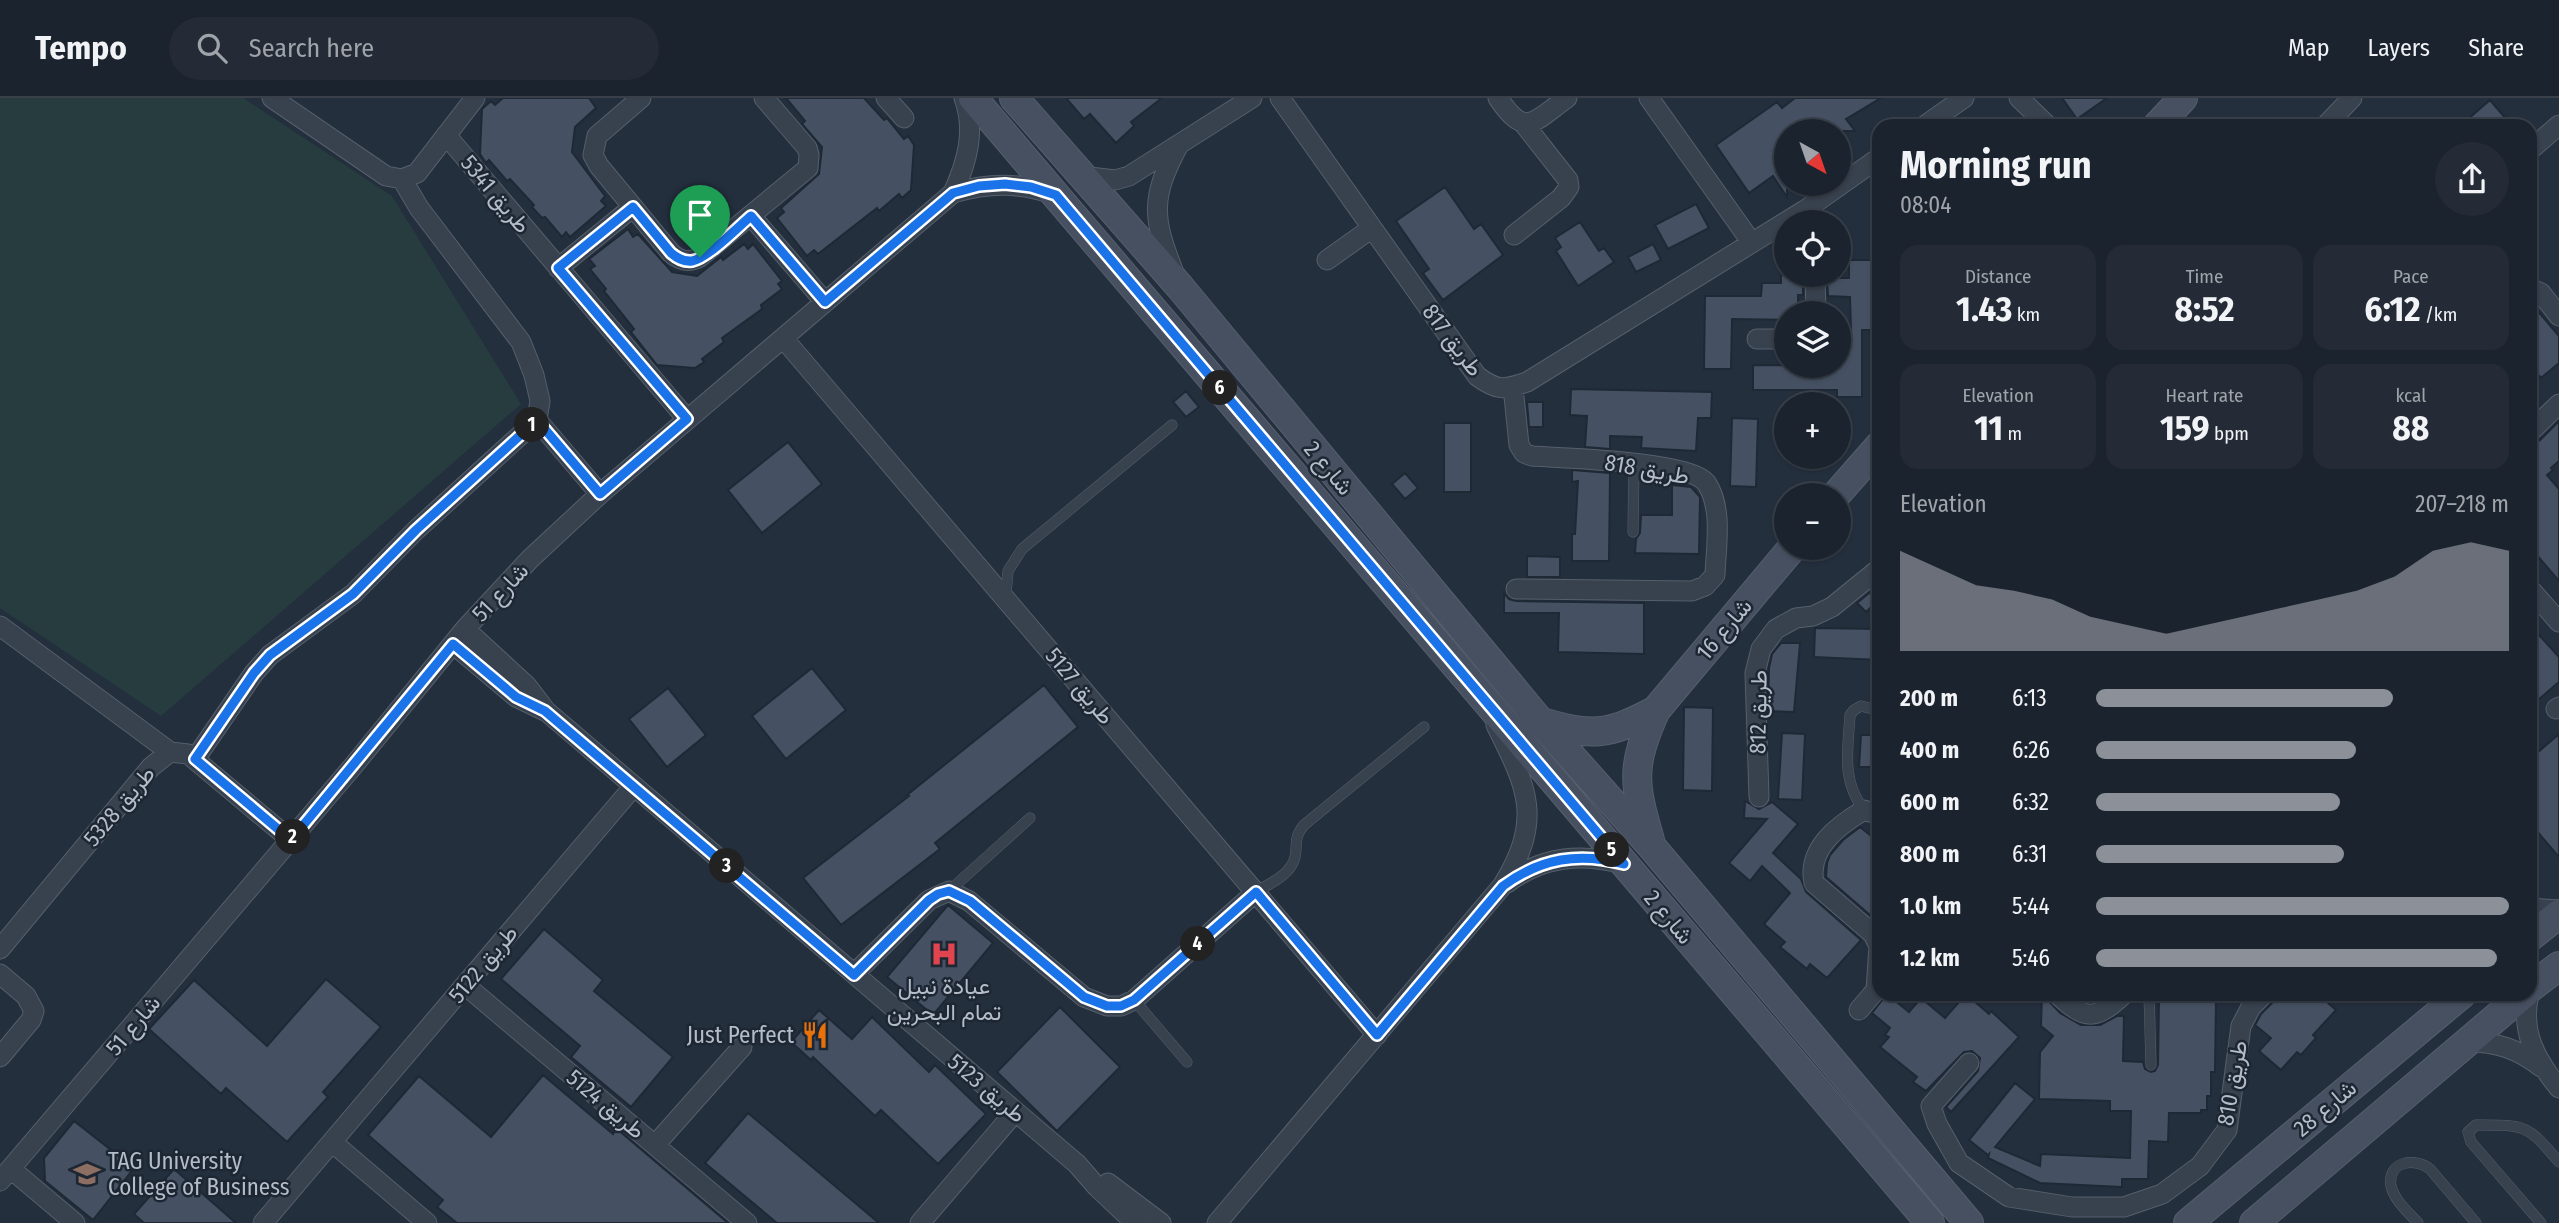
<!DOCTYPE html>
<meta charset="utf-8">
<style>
body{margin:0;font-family:"Fira Sans Condensed",Vazirmatn,sans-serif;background:#242b36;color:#f1f3f6;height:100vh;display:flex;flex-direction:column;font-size:26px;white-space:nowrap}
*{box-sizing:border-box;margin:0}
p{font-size:23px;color:#a0a4aa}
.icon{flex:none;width:38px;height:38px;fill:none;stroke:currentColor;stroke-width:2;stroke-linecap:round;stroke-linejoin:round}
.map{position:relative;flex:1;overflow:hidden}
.details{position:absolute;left:1872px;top:21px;width:665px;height:882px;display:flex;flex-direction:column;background:#1b232e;border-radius:21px;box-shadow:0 2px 5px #0004,0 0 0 2px #39404a}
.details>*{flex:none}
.needle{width:46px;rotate:140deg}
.buttons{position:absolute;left:1774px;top:21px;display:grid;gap:14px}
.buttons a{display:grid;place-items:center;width:77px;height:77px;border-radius:50%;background:#1b232e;box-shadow:0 2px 5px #0004,0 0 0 2px #39404a;font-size:35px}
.pin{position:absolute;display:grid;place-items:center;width:60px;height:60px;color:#fff;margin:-72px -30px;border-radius:50% 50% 50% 0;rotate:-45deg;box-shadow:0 0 7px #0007}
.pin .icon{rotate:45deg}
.km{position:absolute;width:35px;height:35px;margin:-18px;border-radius:50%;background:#222;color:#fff;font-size:19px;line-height:35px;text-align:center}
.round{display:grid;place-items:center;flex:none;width:74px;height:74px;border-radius:37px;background:#242b36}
.overview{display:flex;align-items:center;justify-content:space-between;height:119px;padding:0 28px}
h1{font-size:38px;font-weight:700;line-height:52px}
.metrics{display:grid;grid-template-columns:repeat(3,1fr);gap:10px;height:119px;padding:7px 28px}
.metrics div{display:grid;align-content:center;border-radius:18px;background:#242b36;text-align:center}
.metrics b{font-size:35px;font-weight:700}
.metrics small{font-size:19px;font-weight:400}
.metrics p{font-size:19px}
.chart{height:196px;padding:14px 28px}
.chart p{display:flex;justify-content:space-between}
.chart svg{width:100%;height:126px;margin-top:7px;fill:#8c9099;opacity:.7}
ul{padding:0 28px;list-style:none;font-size:23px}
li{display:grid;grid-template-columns:112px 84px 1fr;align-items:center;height:52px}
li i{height:18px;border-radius:9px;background:#8c9099}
header{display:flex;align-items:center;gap:42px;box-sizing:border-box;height:98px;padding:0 35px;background:#1b232e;border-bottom:2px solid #39404a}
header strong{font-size:33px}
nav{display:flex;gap:38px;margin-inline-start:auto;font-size:24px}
.search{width:490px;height:63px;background:#242b36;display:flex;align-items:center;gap:18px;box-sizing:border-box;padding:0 24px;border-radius:38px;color:#a0a4aa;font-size:26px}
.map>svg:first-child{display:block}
.green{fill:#263c3f}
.building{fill:#455162;stroke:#1f2835;stroke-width:2}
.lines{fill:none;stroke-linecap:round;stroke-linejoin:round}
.lane-casing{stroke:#565f6c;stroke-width:11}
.street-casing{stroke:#565f6c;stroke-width:21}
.secondary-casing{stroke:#565f6c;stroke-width:30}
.lane{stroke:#38414e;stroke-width:10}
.street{stroke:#38414e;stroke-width:19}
.secondary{stroke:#465061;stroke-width:28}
.route-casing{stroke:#fff;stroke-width:14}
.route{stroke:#1a73e8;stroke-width:9}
.labels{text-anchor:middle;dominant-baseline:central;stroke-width:5;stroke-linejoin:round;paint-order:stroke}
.street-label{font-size:23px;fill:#b4bcc9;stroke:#1d2633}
.poi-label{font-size:23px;fill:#b4bcc9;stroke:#1d2633}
</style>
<header>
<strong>Tempo</strong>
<div class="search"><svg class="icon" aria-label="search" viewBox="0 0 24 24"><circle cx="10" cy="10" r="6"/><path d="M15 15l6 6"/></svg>Search here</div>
<nav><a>Map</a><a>Layers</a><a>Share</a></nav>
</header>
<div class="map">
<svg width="2559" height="1125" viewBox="0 0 2559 1125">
<rect width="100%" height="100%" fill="#242f3e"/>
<path class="green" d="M0,0H243L392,98L521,306L161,618L0,510Z"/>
<path class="building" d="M503,0H589L596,10L575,29L572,54L605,98L601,103L606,108L570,139L566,134L562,139L545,119L542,120L532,109L534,107L510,81L507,83L489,62L486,65L480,56L482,11L491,3L495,7Z
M786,0H864L884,22L887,20L904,41L908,38L914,47L911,92L902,100L899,96L879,113L877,110L818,156L814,152L807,158L777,120L784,114L781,110L819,76L822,49L802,26L805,23Z
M1066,0H1162L1131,24L1134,28L1116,45L1090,16L1084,21Z
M1795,0H1881L1846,21L1855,33H1787V99L1773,78L1749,95L1716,47L1777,4L1782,10Z
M2062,0H2107L2077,21Z
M2490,2L2512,28H2460Z
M1445,89L1474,131L1481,126L1503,157L1443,202L1423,175L1429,171L1396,123Z
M1696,106L1709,130L1668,151L1655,127Z
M1580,124L1599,153L1604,150L1614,164L1578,188L1556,153L1561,149L1555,140Z
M628,131L633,139L638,136L672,174L697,178L721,159L723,162L744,146L748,151L753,146L782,183L778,186L782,191L761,207L762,211L722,240L724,244L702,261L704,264L695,270L657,267L631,234L634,231L604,193L606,191L590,171L595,168L589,161Z
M1653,146L1661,162L1636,174L1628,159Z
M1849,162H1877V232H1862V299H1837V292H1753V267L1839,268V232H1851L1850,199L1828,198L1827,180H1849Z
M1781,177H1798V180H1803V197H1798V215H1787V222L1732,221L1731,271H1704L1705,198H1761L1762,185H1781Z
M2530,204L2559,238V265L2541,280L2530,268Z
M1571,291L1712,294L1711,320H1698L1696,353L1641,350L1642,339L1610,338V351L1585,349L1587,318L1570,317Z
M1186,293L1199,309L1186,319L1173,304Z
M1527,304H1543V329H1529Z
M1732,320L1758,321L1756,389L1730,388Z
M2559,323V363L2551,370L2553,372L2547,377L2559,391V483L2530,449V346L2539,343Z
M1444,325H1471V394H1444Z
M788,344L822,386L762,435L728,392Z
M1572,372L1610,375L1609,463H1572V436H1575L1578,383L1572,384Z
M1405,375L1418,390L1405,401L1392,386Z
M1672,387L1691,389L1700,399L1699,456L1635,455L1636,441L1640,435L1641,417H1672Z
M1527,458L1560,459V479H1527Z
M1880,486V501L1866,514L1857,505Z
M1504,495L1509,501L1516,503L1644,505V556L1558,554L1559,515H1504Z
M2530,527L2559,559V584L2538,602L2530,595Z
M1815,530L1880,531V562L1814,559Z
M1781,545H1800L1794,614L1768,613L1769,570L1772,556Z
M812,570L846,612L786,661L752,618Z
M1044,587L1078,629L935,745L940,751L841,827L803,780L909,698L907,697Z
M668,590L706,637L667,669L629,621Z
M1684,609L1713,610L1712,693L1683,692Z
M1782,635L1805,636L1802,702L1778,701Z
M2559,636V759L2530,725V661Z
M1861,637H1877L1875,669H1859Z
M1745,703L1759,711L1772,704L1798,726L1773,755L1801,781L1806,794L1861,842L1827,880L1810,866L1807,871L1780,849L1785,844L1764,826L1790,795L1762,768L1750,783L1729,765L1767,721L1744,720Z
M1860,729L1880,745V820L1877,823L1826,779L1827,765L1830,757L1843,742Z
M948,807L993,845L933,917L887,879Z
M544,831L603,882L594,893L673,959L631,1009L571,959L580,948L501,881Z
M326,881L381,929L323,994L328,999L287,1044L226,990L221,996L149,931L194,882L267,948Z
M1887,896L1909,914L1921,900L1945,920L1966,896L1989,916L1991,913L2019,939L1951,1014L1946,1009L1978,973L1980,960L1972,953L1964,954L1926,993L1913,984L1917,979L1880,949L1889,939L1885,937L1890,930L1872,915Z
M2042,896L2060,915L2081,927H2100L2117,918H2124L2123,963L2143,964L2145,971L2151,974L2155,973L2158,967L2159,900L2189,902V900H2216L2215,974H2211V998H2207V1012H2201V1015H2169L2168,1044L2149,1043L2148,1081H2122V1089L2040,1085L1988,1060L1989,1056L1988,1057L1969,1042L2015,985L2035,1001L1995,1049L2040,1068L2041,1056L2130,1060L2131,1013H2110V1003L2039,1001L2040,954L2053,938L2041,928Z
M2276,896H2318L2336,912L2313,937L2316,940L2301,957L2297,954L2281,972L2259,953L2271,940L2255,927L2261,916L2273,904Z
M1060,909L1120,969L1057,1033L997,974Z
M819,912L852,941L872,919L929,974L935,967L986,1016L938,1066L881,1012L875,1018L813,959L811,962L791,944Z
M543,977L613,1036L617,1031L728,1125H457L437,1109L443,1102L368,1037L419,978L491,1039Z
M748,1015L835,1088L879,1125H777L705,1065Z
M74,1023L134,1070L93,1122L45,1083L44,1060Z
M174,1071L236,1125H144L134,1116Z"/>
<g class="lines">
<defs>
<path id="lane" d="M1633,434L1634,365
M1006,496L1008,473L1022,451L1172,327
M1864,712C1841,682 1848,653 1850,617L1854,612L1861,608L1880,613
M949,793L1030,720
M1256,794C1270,785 1291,777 1295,759C1298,744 1293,741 1304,727L1424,629
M2149,896L2151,967
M1134,902L1187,964
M2418,1125C2409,1115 2394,1102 2391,1088C2387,1063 2415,1059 2430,1071L2476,1125
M2541,1125L2471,1044L2468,1034L2476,1027C2525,1027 2527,1026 2559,1064"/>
<path id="street" d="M272,0L386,78L402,81L417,75L475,0
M641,0L597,38L593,57L599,68L671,155C680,163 689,165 700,159L808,70L809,57L807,50L764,0
M886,0L904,20
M1280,0L1477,278C1497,293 1504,292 1527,284L1805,112L1880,59
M1498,0C1526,41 1533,24 1567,0
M1649,0L1752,145
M2019,0L2048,28
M1924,28L1964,0
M2325,28L2352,0
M446,37L687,321
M2530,52L2559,27
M1081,78L1115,82L1129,78L1252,0
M953,95C967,64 976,33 964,0
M751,118L825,204
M1514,137L1561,100L1569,89L1568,82L1524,26
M1327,162L1372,130
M558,170L633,109
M1173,172C1152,119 1151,99 1178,48
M1815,177L1816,215
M2530,190L2541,195L2559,218
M783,240L1377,937
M1757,241H1787
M1513,289L1519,347L1524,355L1532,358C1562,360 1693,363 1707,386C1723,411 1716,449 1715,477L1705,488L1692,493L1516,491
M537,322L600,396
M2530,334L2559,306
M2530,491L2559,524
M0,528L170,654
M465,531L527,588L546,613L1077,1066L1097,1089L1135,1125
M453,546L516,599L545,613
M2556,611L2559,609
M195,661L254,575L270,557L353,496L416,432L537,322L540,303L534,277L521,244L419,110L402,81
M1759,699L1755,575L1761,551L1776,531L1796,520L1813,518L1832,509L1880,470
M1507,785C1543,758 1581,755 1624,766
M2530,810L2559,812
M0,851L151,669L170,654L188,656L291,742
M0,876L26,898L34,913L31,922L0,959
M854,876L929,802L949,793L969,803L1084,899L1107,908H1121L1134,902L1256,794
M465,887L747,1125
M2057,896C2086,923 2095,923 2124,896
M2529,896C2520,934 2536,962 2559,990
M1859,912L1876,892L1879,848L1873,836L1814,785C1807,751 1837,728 1864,712L1880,717
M2468,944C2497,944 2518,951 2541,969
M1969,965L1931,1008L1937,1026L1959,1065L2009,1099L2072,1109H2124L2162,1096L2200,1068L2227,1032L2241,928L2251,909L2264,896
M332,1044L427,1125
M655,1047L742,949
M11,1071L75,1125
M0,1083L354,667L465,531L530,461L600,396L953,95C988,85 1018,84 1053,96
M1108,1085L1161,1125
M263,1125L634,688
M920,1125L1015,1014
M1217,1125L1503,787C1543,721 1528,691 1496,627"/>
<path id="secondary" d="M973,0L1930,1125
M1014,0L1180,189L1539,622L1652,749L1969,1125
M2157,28L2183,0
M1836,397L1880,347
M1539,623C1592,639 1607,638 1656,612
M1650,742C1633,684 1631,668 1656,612L1792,450
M2530,839L2559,816
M2530,890L2559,868
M2188,1125L2462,896
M2254,1125L2524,896"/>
</defs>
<use href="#lane" class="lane-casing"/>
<use href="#street" class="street-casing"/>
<use href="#secondary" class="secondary-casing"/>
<use href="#lane" class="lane"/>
<use href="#street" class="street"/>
<use href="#secondary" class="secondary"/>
</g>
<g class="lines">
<defs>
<path id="route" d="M1005,86L1031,89L1056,97L1624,766C1579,754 1541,760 1503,788L1377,937L1256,794L1134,902L1121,908H1107L1084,899L970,803L949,793L938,796L929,802L854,877L545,613L516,599L453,546L291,742L195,661L254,575L270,557L353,496L416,432L537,322L600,396L687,321L558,170L633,109L671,155C677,160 683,164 692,163C708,160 738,129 751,118L825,204L953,95L979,88Z"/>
</defs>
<use href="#route" class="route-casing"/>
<use href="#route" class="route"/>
</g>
<defs>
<symbol id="hospital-bare" viewBox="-9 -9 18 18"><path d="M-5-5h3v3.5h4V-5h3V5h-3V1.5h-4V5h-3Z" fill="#e0444e" stroke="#1d2633" stroke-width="2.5" paint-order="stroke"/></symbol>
<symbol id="restaurant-bare" viewBox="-9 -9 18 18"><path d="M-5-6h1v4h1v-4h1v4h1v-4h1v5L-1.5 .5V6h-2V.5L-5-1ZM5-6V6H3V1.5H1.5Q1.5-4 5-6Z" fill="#e8710a" stroke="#1d2633" stroke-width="2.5" paint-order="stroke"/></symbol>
<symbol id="university-bare" viewBox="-9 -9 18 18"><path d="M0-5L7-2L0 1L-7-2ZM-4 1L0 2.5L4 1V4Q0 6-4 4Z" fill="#8d6e63" stroke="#1d2633" stroke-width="2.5" paint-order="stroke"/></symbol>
</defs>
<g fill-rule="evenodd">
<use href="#hospital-bare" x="925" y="837" width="38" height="38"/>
<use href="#restaurant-bare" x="796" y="918" width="38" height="38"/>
<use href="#university-bare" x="68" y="1057" width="38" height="38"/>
</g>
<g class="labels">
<g class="street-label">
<text transform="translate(496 96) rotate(50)">طريق 5341</text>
<text transform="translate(1453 242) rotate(53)">طريق 817</text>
<text transform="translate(1329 370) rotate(50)">شارع 2</text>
<text transform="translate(1647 371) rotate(10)">طريق 818</text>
<text transform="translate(500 494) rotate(-47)">شارع 51</text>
<text transform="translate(1724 531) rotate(-50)">شارع 16</text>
<text transform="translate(1080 588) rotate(50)">طريق 5127</text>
<text transform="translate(1758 614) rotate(-89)">طريق 812</text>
<text transform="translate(119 708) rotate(-50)">طريق 5328</text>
<text transform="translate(1669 819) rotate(50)">شارع 2</text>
<text transform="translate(483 866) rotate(-50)">طريق 5122</text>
<text transform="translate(133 927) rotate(-50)">شارع 51</text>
<text transform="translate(2232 985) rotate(-80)">طريق 810</text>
<text transform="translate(987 990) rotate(40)">طريق 5123</text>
<text transform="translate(606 1006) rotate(40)">طريق 5124</text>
<text transform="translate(2325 1010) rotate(-40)">شارع 28</text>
</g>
<g class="poi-label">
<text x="944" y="888">عيادة نبيل<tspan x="944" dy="26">تمام البحرين</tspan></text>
<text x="794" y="937" text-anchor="end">Just Perfect</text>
<text x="108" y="1063" text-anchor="start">TAG University<tspan x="108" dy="26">College of Business</tspan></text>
</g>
</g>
</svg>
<div class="buttons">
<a><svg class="needle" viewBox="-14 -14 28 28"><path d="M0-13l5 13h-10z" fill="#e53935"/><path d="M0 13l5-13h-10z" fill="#a0a4aa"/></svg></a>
<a><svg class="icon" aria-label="locate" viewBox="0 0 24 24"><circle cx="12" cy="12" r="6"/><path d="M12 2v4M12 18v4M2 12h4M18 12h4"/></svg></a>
<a><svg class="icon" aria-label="layers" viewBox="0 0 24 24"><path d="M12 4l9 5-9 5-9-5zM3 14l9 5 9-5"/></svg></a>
<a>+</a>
<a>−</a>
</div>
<div class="pin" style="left:700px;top:159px;background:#1e9e55"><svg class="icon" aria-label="arrive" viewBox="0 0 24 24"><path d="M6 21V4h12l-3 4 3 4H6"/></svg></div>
<b class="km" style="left:532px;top:327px">1</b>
<b class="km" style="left:293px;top:739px">2</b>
<b class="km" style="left:727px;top:768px">3</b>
<b class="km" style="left:1198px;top:846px">4</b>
<b class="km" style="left:1612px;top:752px">5</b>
<b class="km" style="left:1220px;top:290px">6</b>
<section class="details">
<div class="overview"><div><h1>Morning run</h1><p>08:04</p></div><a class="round"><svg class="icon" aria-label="share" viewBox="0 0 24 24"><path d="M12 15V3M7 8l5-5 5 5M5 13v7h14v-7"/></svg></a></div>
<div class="metrics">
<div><p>Distance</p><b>1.43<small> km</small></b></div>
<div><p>Time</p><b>8:52</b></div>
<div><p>Pace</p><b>6:12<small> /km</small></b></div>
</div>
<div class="metrics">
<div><p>Elevation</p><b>11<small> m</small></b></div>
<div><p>Heart rate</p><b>159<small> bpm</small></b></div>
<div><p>kcal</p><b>88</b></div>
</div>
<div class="chart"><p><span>Elevation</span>207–218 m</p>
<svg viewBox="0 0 160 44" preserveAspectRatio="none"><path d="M0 44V9L10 15L20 21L30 23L40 26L50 32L60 35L70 38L80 35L90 32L100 29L110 26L120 23L130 18L140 9L150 6L160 9V44z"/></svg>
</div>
<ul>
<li><b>200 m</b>6:13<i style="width:72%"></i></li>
<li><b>400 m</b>6:26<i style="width:63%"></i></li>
<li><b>600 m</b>6:32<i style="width:59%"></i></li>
<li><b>800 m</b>6:31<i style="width:60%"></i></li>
<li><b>1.0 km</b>5:44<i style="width:100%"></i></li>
<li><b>1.2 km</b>5:46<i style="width:97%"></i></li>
</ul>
</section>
</div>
